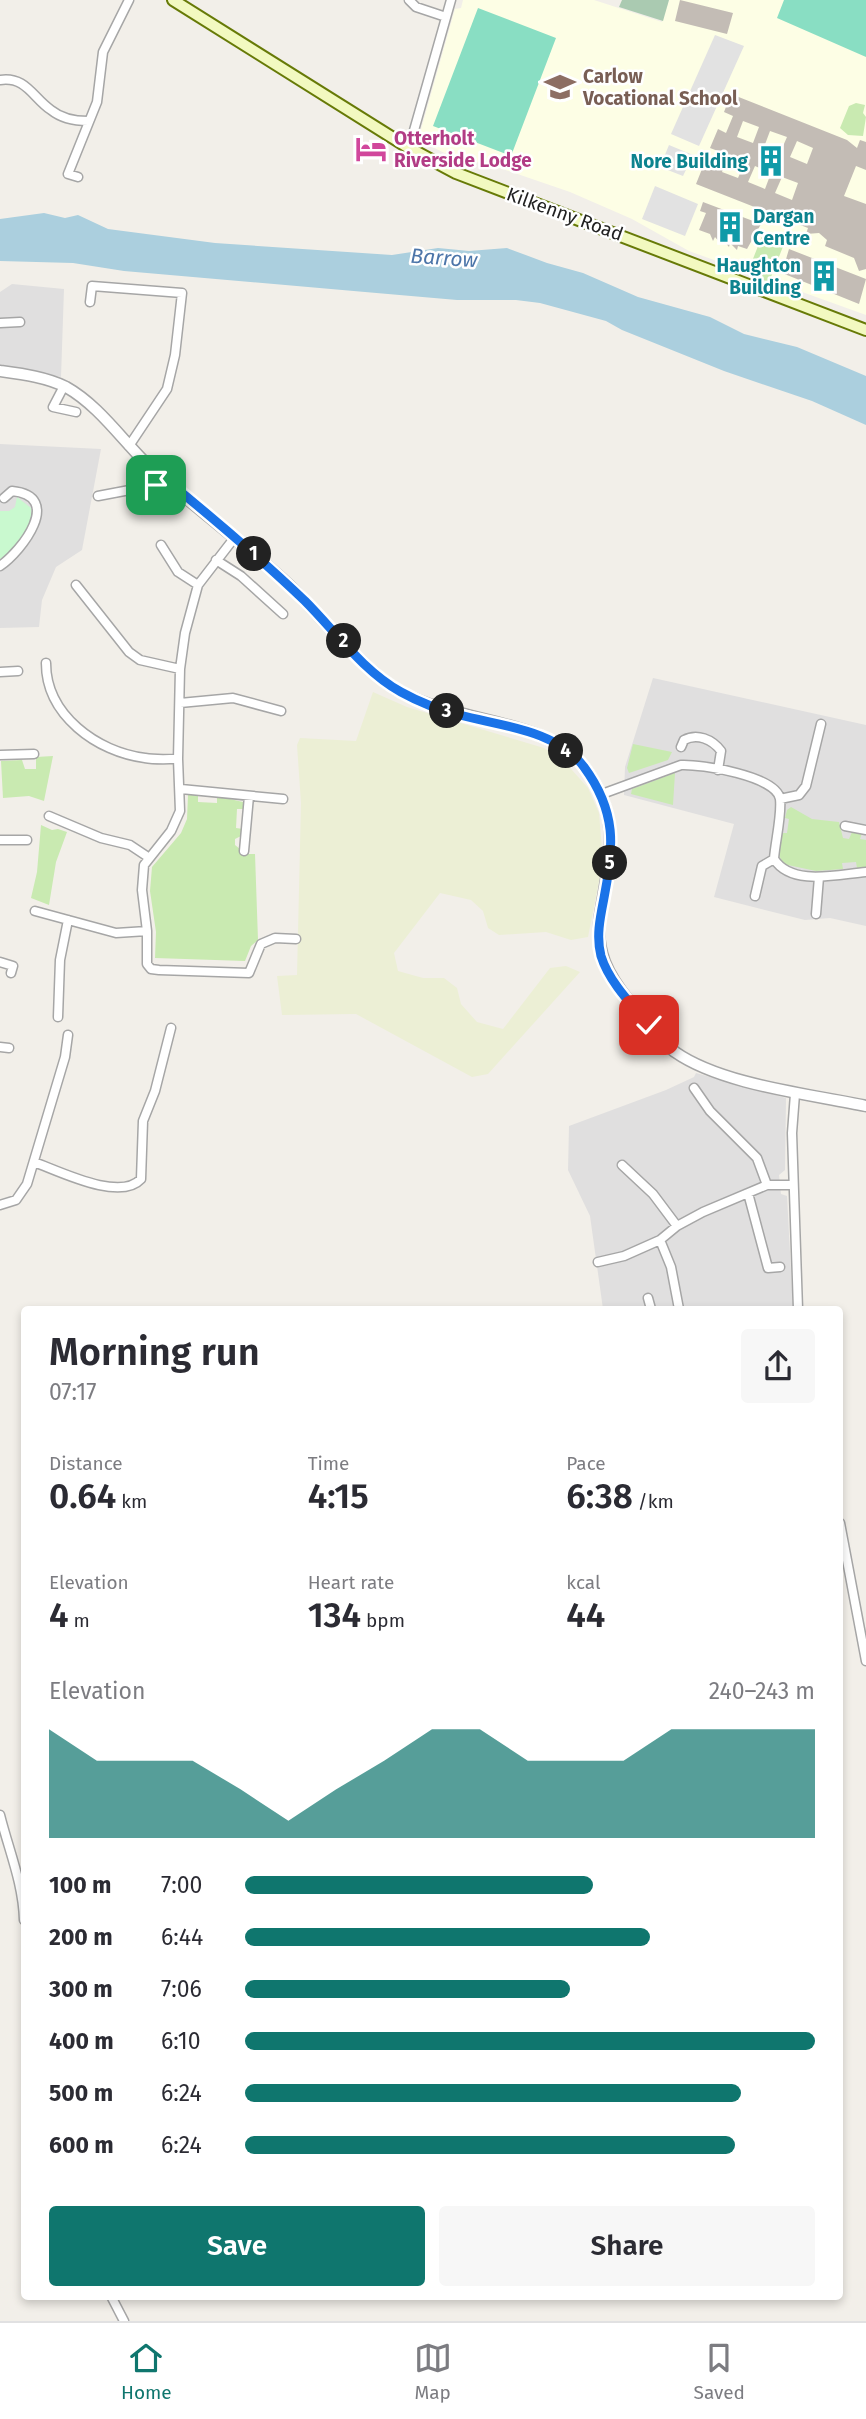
<!DOCTYPE html>
<meta charset="utf-8">
<style>
body{margin:0;font-family:"Fira Sans",sans-serif;background:#f7f7f7;color:#2b2b33;height:100vh;display:flex;flex-direction:column;font-size:26px;white-space:nowrap}
*{box-sizing:border-box;margin:0}
p{font-size:23px;color:#7c7c81}
.icon{flex:none;width:38px;height:38px;fill:none;stroke:currentColor;stroke-width:2;stroke-linecap:round;stroke-linejoin:round}
.map{position:relative;flex:1;overflow:hidden}
.panel{position:absolute;left:21px;top:1306px;width:822px;height:994px;display:flex;flex-direction:column;background:#fff;border-radius:7px;box-shadow:0 4px 10px #0003}
.panel>*{flex:none}
.pin{position:absolute;display:grid;place-items:center;width:60px;height:60px;color:#fff;margin:-30px;border-radius:14px;box-shadow:0 4px 10px #0006}
.km{position:absolute;width:35px;height:35px;margin:-18px;border-radius:50%;background:#222;color:#fff;font-size:19px;line-height:35px;text-align:center}
.round{display:grid;place-items:center;flex:none;width:74px;height:74px;border-radius:7px;background:#f7f7f7}
.summary{display:flex;align-items:center;justify-content:space-between;height:119px;padding:0 28px}
h1{font-size:38px;font-weight:600;line-height:52px}
.metrics{display:grid;grid-template-columns:repeat(3,1fr);gap:10px;height:119px;padding:7px 28px}
.metrics div{display:grid;align-content:center}
.metrics b{font-size:35px;font-weight:600}
.metrics small{font-size:19px;font-weight:400}
.metrics p{font-size:19px}
.chart{height:196px;padding:14px 28px}
.chart p{display:flex;justify-content:space-between}
.chart svg{width:100%;height:126px;margin-top:7px;fill:#0f766e;opacity:.7}
.cta{display:flex;gap:14px;margin-top:auto;padding:14px 28px}
.cta a{flex:1;height:80px;border-radius:7px;background:#0f766e;color:#fff;font-size:28px;font-weight:600;line-height:80px;text-align:center}
.cta a+a{background:#f7f7f7;color:#2b2b33}
ul{padding:0 28px;list-style:none;font-size:23px}
li{display:grid;grid-template-columns:112px 84px 1fr;align-items:center;height:52px}
li i{height:18px;border-radius:9px;background:#0f766e}
.tab-bar{display:flex;justify-content:space-around;align-items:center;height:98px;border-top:2px solid #e1e1e2;background:#fff;font-size:19px;color:#7c7c81}
.tab-bar a{display:grid;justify-items:center;gap:4px}
.tab-bar .active{color:#0f766e}
.map>svg:first-child{display:block}
.residential{fill:#e0dfdf}
.education{fill:#fdfee5}
.farmland{fill:#ecefd5}
.grass{fill:#c9eab1}
.cemetery{fill:#aacab1}
.park{fill:#c9f9cf}
.pitch{fill:#89dec3}
.parking{fill:#e2e2e2}
.water{fill:#abcfde}
.building{fill:#c3bcb5;fill-rule:evenodd}
.lines{fill:none;stroke-linecap:round;stroke-linejoin:round}
.minor-casing{stroke:#a6a6a6;stroke-width:11}
.tertiary-casing{stroke:#a6a6a6;stroke-width:13}
.secondary-casing{stroke:#677a07;stroke-width:14}
.minor{stroke:#fff;stroke-width:8}
.tertiary{stroke:#fff;stroke-width:10}
.secondary{stroke:#f2f9c0;stroke-width:10}
.route-casing{stroke:#fff;stroke-width:14}
.route{stroke:#1a73e8;stroke-width:9}
.labels{text-anchor:middle;dominant-baseline:central;stroke-width:5;stroke-linejoin:round;paint-order:stroke}
.education-label{font-size:19px;font-weight:bold;fill:#785e54;stroke:#fff;text-anchor:start}
.hotel-label{font-size:19px;font-weight:bold;fill:#b23c85;stroke:#fff;text-anchor:start}
.culture-label{font-size:19px;font-weight:bold;fill:#0d838f;stroke:#fff;text-anchor:end}
.street-label{font-size:19px;fill:#222;stroke:#fff}
.water-label{font-size:21px;font-style:italic;fill:#4c75a9;stroke:#fff}
</style>
<div class="map">
<svg width="866" height="2321" viewBox="0 0 866 2321">
<rect width="100%" height="100%" fill="#f2efe9"/>
<path class="residential" d="M12,284L64,289L61,377L0,365V292Z
M0,444L101,449L82,550L56,567L42,600L39,627L0,628Z
M653,678L866,725V926L830,918L805,920L714,897L734,824L624,795L625,767Z
M696,1073L786,1098L785,1170L779,1175L781,1194L787,1196L793,1309H603L590,1216L568,1170L569,1126L666,1090L694,1077Z"/>
<path class="education" d="M463,0H594L662,22L669,0H866V315L689,251L632,219L570,192L482,162L465,163L418,140L455,9L461,8Z"/>
<path class="farmland" d="M373,692L407,707L544,748L564,761L588,788L599,813L603,861L588,937L571,940L546,932L499,935L488,928L483,911L471,900L440,893L394,953L398,971L423,978H444L457,988L461,1004L477,1022L503,1029L550,968L566,966L580,972L488,1074L472,1077L356,1014L282,1015L277,976L297,975L301,803L297,745L300,738L356,741Z"/>
<path class="grass" d="M856,103L865,105L863,113L866,117L863,136L848,135L840,128L849,106Z
M762,236L786,239L769,282L747,274Z
M633,744L672,752L668,760L629,773L627,768Z
M53,756L44,801L29,796L3,798L1,761L22,760L25,769H36V757Z
M675,773L673,805L631,794L632,789Z
M188,795H198V802L217,803V796L243,802L244,809H237L236,828L243,829L241,836L235,839V845L240,849L241,854H255L258,940L251,946L245,961L155,958L156,932L150,891L152,867L181,833L187,819Z
M791,807L812,819L839,822L843,838L849,839L852,832L862,833L860,839L866,840V867L857,868L856,862L842,863L843,869L816,871L783,864L779,855L780,833H787L789,819L785,818L787,810Z
M41,825L52,830L58,829L67,832L56,862L49,905L31,898L37,872Z"/>
<path class="cemetery" d="M622,0H669L663,21L619,7Z"/>
<path class="park" d="M17,497L31,508C33,530 17,547 0,559V511H9L15,507Z"/>
<path class="pitch" d="M784,0H866V57L777,18Z
M478,8L556,38L511,156L433,126Z"/>
<path class="parking" d="M715,35L744,46L699,146L671,134Z
M669,145L693,155L683,176L660,167Z
M655,186L698,204L685,236L642,219Z"/>
<path class="water" d="M44,213L65,218L78,215L108,229L215,243L392,255L438,248L469,251L507,248L547,263L583,273L638,297L710,317L744,334L797,347L866,376V425L812,401L724,371L622,330L606,321L540,303L516,300H457L365,292L124,271L73,263L0,261V219Z"/>
<path class="building" d="M680,0L733,13L727,34L675,21Z
M731,94L847,140L857,148L860,140L866,142V170L856,166L844,196L866,204V269L859,271L854,258L825,246L827,240L819,233L806,234L808,228L696,184L704,164L712,168L715,160L718,151L710,148L718,129L726,133L733,116L724,112ZM743,121L759,127L753,143L737,137ZM770,131L787,137L780,153L764,147ZM797,141L813,148L807,164L790,157ZM728,156L745,162L738,178L722,172ZM755,166L771,173L765,189L748,182ZM782,177L798,183L792,200L775,193Z
M703,202L761,224L747,249L738,246L737,250L730,243L729,247L723,240L721,244L715,237L713,241L710,234L699,230L706,213L700,211Z
M789,249L866,279L859,304L782,273Z"/>
<g class="lines">
<defs>
<path id="minor" d="M409,0L416,7L446,17
M0,80C26,76 33,98 51,110C62,119 74,121 88,121
M409,148L451,0
M78,177L68,174L97,102L103,52L129,0
M90,302L92,286L182,293L175,355L167,389L129,446
M0,323L20,322
M64,386L53,407L76,412
M98,496L156,485L165,479
M235,537L198,585L185,633L180,669L178,759L180,811L171,831L144,865L142,890L147,931V964L151,969L159,970L249,973L261,944L275,938L296,939
M161,545L178,572L198,585
M216,560L241,576L283,614
M0,566C22,551 64,496 12,491L4,498
M76,585L129,652L140,660L180,669
M46,663C46,715 97,752 145,758C155,760 167,759 178,759
M0,672L18,671
M180,703L233,698L281,711
M681,747L684,740C697,733 712,739 721,751L718,770
M0,755L34,754
M181,789L283,799
M602,794L681,765C701,764 777,776 780,799C782,815 775,843 774,859C792,887 839,874 866,872
M780,799L799,795L806,786L821,724
M49,816L101,838L130,845L148,857
M845,826L866,830
M0,840H27
M244,851L249,796
M755,896L762,866L774,859
M35,911L116,933L147,931
M816,914L819,877
M0,962L13,966L11,973
M58,1017L60,960L68,920
M0,1047L9,1048
M694,1088L710,1111L757,1158L767,1185
M795,1094L792,1133L798,1309
M34,1162C59,1171 120,1202 141,1179L143,1121L155,1091L171,1028
M622,1165L653,1194L677,1226
M748,1193L768,1268L780,1267
M0,1205L16,1200L27,1184L65,1057L68,1035
M660,1240L671,1267L679,1309
M598,1262L624,1256L660,1240L677,1226L703,1212L767,1185H793
M648,1298L651,1309
M840,1523L866,1661
M0,1815C9,1851 23,1883 24,1920
M111,2296L124,2321"/>
<path id="tertiary" d="M0,371C22,374 46,377 66,387C100,406 124,443 152,469C197,509 246,545 290,586C322,617 351,656 387,683C442,725 545,714 585,768C623,820 609,858 600,916C595,951 608,975 629,1001C642,1018 658,1039 675,1052C722,1085 810,1094 866,1106"/>
<path id="secondary" d="M173,0L409,148L456,173L866,330"/>
</defs>
<use href="#minor" class="minor-casing"/>
<use href="#tertiary" class="tertiary-casing"/>
<use href="#secondary" class="secondary-casing"/>
<use href="#minor" class="minor"/>
<use href="#tertiary" class="tertiary"/>
<use href="#secondary" class="secondary"/>
</g>
<g class="lines">
<defs>
<path id="route" d="M156,485L165,479C213,518 260,558 305,601C335,631 363,671 401,692C419,702 439,710 460,715C501,726 557,730 584,767C617,812 614,847 604,898C600,918 596,937 601,956C609,982 632,1005 649,1025"/>
</defs>
<use href="#route" class="route-casing"/>
<use href="#route" class="route"/>
</g>
<defs>
<symbol id="university-bare" viewBox="-9 -9 18 18"><path d="M0-5L7-2L0 1L-7-2ZM-4 1L0 2.5L4 1V4Q0 6-4 4Z" fill="#8d6e63" stroke="#fff" stroke-width="2.5" paint-order="stroke"/></symbol>
<symbol id="hotel-bare" viewBox="-9 -9 18 18"><path d="M-6-4.5h1.5V1H6V5H4.5V3h-9V5H-6ZM-4 0a1.8 1.8 0 1 1 3.6 0ZM.5 0V-2.5h3Q6-2.5 6 0Z" fill="#d1479c" stroke="#fff" stroke-width="2.5" paint-order="stroke"/></symbol>
<symbol id="building-bare" viewBox="-9 -9 18 18"><path d="M-4-6H4V6H1V3H-1V6H-4ZM-2.5-4.3h1.7v1.8h-1.7ZM.8-4.3h1.7v1.8H.8ZM-2.5-1h1.7V.8h-1.7ZM.8-1h1.7V.8H.8Z" fill="#0f9aa8" stroke="#fff" stroke-width="2.5" paint-order="stroke"/></symbol>
</defs>
<g fill-rule="evenodd">
<use href="#university-bare" x="538" y="65" width="44" height="44"/>
<use href="#hotel-bare" x="349" y="127" width="44" height="44"/>
<use href="#building-bare" x="749" y="139" width="44" height="44"/>
<use href="#building-bare" x="708" y="205" width="44" height="44"/>
<use href="#building-bare" x="802" y="254" width="44" height="44"/>
</g>
<g class="labels">
<g class="education-label">
<text x="583" y="76">Carlow<tspan x="583" dy="22">Vocational School</tspan></text>
</g>
<g class="hotel-label">
<text x="394" y="138">Otterholt<tspan x="394" dy="22">Riverside Lodge</tspan></text>
</g>
<g class="culture-label">
<text x="748" y="161">Nore Building</text>
<text x="753" y="216" text-anchor="start">Dargan<tspan x="753" dy="22">Centre</tspan></text>
<text x="801" y="265">Haughton<tspan x="801" dy="22">Building</tspan></text>
</g>
<g class="street-label">
<text transform="translate(565 214) rotate(20)">Kilkenny Road</text>
</g>
<g class="water-label">
<text transform="translate(444 258) rotate(4)">Barrow</text>
</g>
</g>
</svg>
<div class="pin" style="left:156px;top:485px;background:#1e9e55"><svg class="icon" aria-label="arrive" viewBox="0 0 24 24"><path d="M6 21V4h12l-3 4 3 4H6"/></svg></div>
<div class="pin" style="left:649px;top:1025px;background:#d93025"><svg class="icon" aria-label="check" viewBox="0 0 24 24"><path d="M5 12l5 5 9-10"/></svg></div>
<b class="km" style="left:254px;top:554px">1</b>
<b class="km" style="left:344px;top:641px">2</b>
<b class="km" style="left:447px;top:711px">3</b>
<b class="km" style="left:566px;top:751px">4</b>
<b class="km" style="left:610px;top:863px">5</b>
<section class="panel">
<div class="summary"><div><h1>Morning run</h1><p>07:17</p></div><a class="round"><svg class="icon" aria-label="share" viewBox="0 0 24 24"><path d="M12 15V3M7 8l5-5 5 5M5 13v7h14v-7"/></svg></a></div>
<div class="metrics">
<div><p>Distance</p><b>0.64<small> km</small></b></div>
<div><p>Time</p><b>4:15</b></div>
<div><p>Pace</p><b>6:38<small> /km</small></b></div>
</div>
<div class="metrics">
<div><p>Elevation</p><b>4<small> m</small></b></div>
<div><p>Heart rate</p><b>134<small> bpm</small></b></div>
<div><p>kcal</p><b>44</b></div>
</div>
<div class="chart"><p><span>Elevation</span>240–243 m</p>
<svg viewBox="0 0 160 44" preserveAspectRatio="none"><path d="M0 44V6L10 17L20 17L30 17L40 27L50 38L60 27L70 17L80 6L90 6L100 17L110 17L120 17L130 6L140 6L150 6L160 6V44z"/></svg>
</div>
<ul>
<li><b>100 m</b>7:00<i style="width:61%"></i></li>
<li><b>200 m</b>6:44<i style="width:71%"></i></li>
<li><b>300 m</b>7:06<i style="width:57%"></i></li>
<li><b>400 m</b>6:10<i style="width:100%"></i></li>
<li><b>500 m</b>6:24<i style="width:87%"></i></li>
<li><b>600 m</b>6:24<i style="width:86%"></i></li>
</ul>
<div class="cta"><a>Save</a><a>Share</a></div>
</section>
</div>
<nav class="tab-bar">
<a class="active"><svg class="icon" aria-label="home" viewBox="0 0 24 24"><path d="M3 11l9-7 9 7M6 9v11h12V9"/></svg>Home</a>
<a><svg class="icon" aria-label="map" viewBox="0 0 24 24"><path d="M3 6l6-2 6 2 6-2v14l-6 2-6-2-6 2zM9 4v14M15 6v14"/></svg>Map</a>
<a><svg class="icon" aria-label="saved" viewBox="0 0 24 24"><path d="M7 4h10v16l-5-4-5 4z"/></svg>Saved</a>
</nav>
